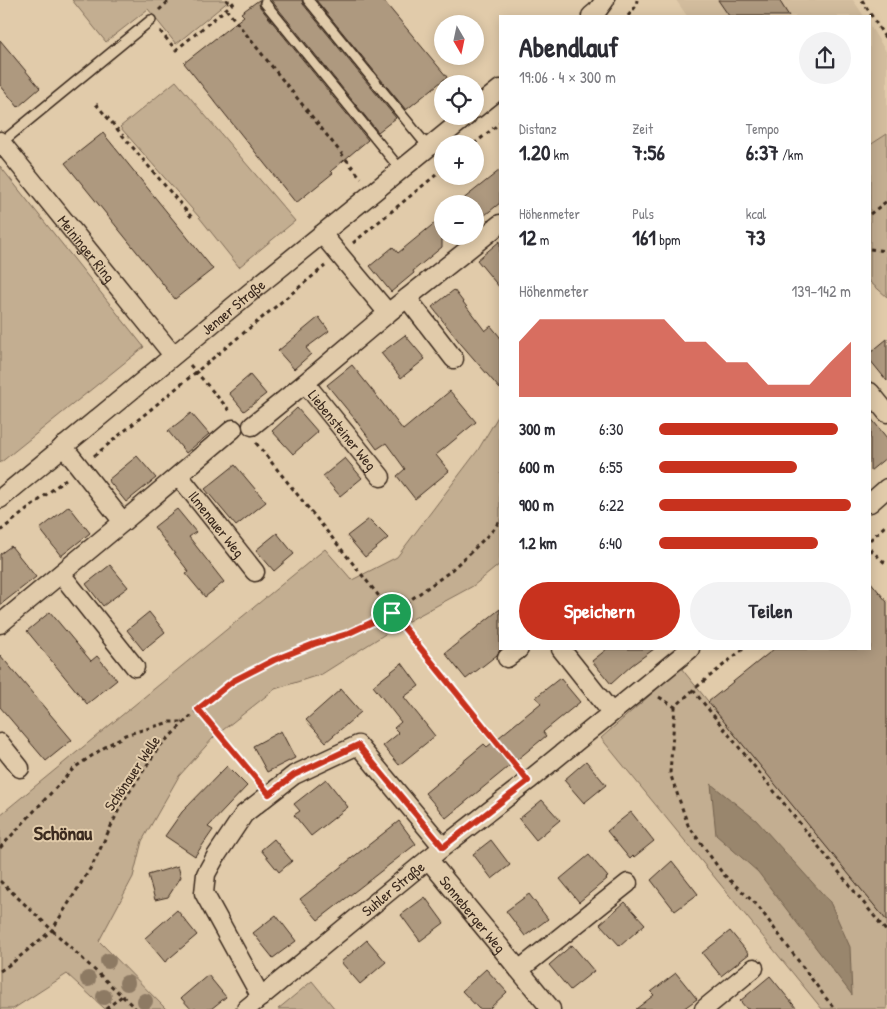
<!DOCTYPE html>
<html lang="de">
<meta charset="utf-8">
<style>
body{margin:0;font-family:"Patrick Hand",sans-serif;background:#f2f2f3;color:#2b2b33;height:100vh;display:flex;flex-direction:column;font-size:19px;white-space:nowrap}
*{box-sizing:border-box;margin:0}
p{font-size:16px;color:#7c7c81}
.icon{flex:none;width:28px;height:28px;fill:none;stroke:currentColor;stroke-width:2;stroke-linecap:round;stroke-linejoin:round}
.map{position:relative;flex:1;overflow:hidden}
.side{position:absolute;left:499px;top:15px;width:372px;height:635px;display:flex;flex-direction:column;background:#fff;border-radius:0px;box-shadow:0 2px 12px #0003}
.side>*{flex:none}
.needle{width:32px;rotate:171deg}
.tools{position:absolute;left:434px;top:15px;display:grid;gap:10px}
.tools a{display:grid;place-items:center;width:50px;height:50px;border-radius:50%;background:#fff;box-shadow:0 2px 12px #0003;font-size:25px}
.pin{position:absolute;display:grid;place-items:center;width:42px;height:42px;color:#fff;margin:-21px;border:2px solid #fff;border-radius:50%;box-shadow:0 1px 5px #0007}
.round{display:grid;place-items:center;flex:none;width:52px;height:52px;border-radius:26px;background:#f2f2f3}
.overview{display:flex;align-items:center;justify-content:space-between;height:85px;padding:0 20px}
h1{font-size:28px;font-weight:800;line-height:38px}
.stats{display:grid;grid-template-columns:repeat(3,1fr);gap:8px;height:85px;padding:5px 20px}
.stats div{display:grid;align-content:center}
.stats b{font-size:21px;font-weight:800}
.stats small{font-size:14px;font-weight:400}
.stats p{font-size:14px}
.chart{height:140px;padding:10px 20px}
.chart p{display:flex;justify-content:space-between}
.chart svg{width:100%;height:90px;margin-top:5px;fill:#c8321e;opacity:.7}
.cta{display:flex;gap:10px;margin-top:auto;padding:10px 20px}
.cta a{flex:1;height:58px;border-radius:30px;background:#c8321e;color:#fff;font-size:20px;font-weight:800;line-height:58px;text-align:center}
.cta a+a{background:#f2f2f3;color:#2b2b33}
ul{padding:0 20px;list-style:none;font-size:16px}
li{display:grid;grid-template-columns:80px 60px 1fr;align-items:center;height:38px}
li i{height:12px;border-radius:6px;background:#c8321e}
.map>svg:first-child{display:block}
.built{fill:#d2bc9d}
.green{fill:#c3ae91;stroke:#7f6c58}
.water{fill:#99866d;stroke:#73614d}
.building{fill:#ae997f;stroke:#3b2a1e}
.lines{fill:none;stroke-linecap:round;stroke-linejoin:round}
.lane-casing{stroke:#3b2a1e;stroke-width:12}
.street-casing{stroke:#3b2a1e;stroke-width:21}
.path{stroke:#3b2a1e;stroke-width:3;stroke-dasharray:4 4;stroke-linecap:butt}
.lane{stroke:#e1cbaa;stroke-width:9}
.street{stroke:#e1cbaa;stroke-width:18}
.tree{fill:#8d7a64}
.route-casing{stroke:#fff;stroke-width:10}
.route{stroke:#c8321e;stroke-width:6}
.labels{text-anchor:middle;dominant-baseline:central;stroke-width:4;stroke-linejoin:round;paint-order:stroke}
.street-label{font-size:15px;fill:#3b2a1e;stroke:#e1cbaa}
.district-label{font-size:20px;font-weight:bold;fill:#3b2a1e;stroke:#e1cbaa}
</style>
<div class="map">
<svg width="887" height="1009" viewBox="0 0 887 1009">
<rect width="100%" height="100%" fill="#e1cbaa"/>
<filter id="ink" filterUnits="userSpaceOnUse"><feTurbulence type="fractalNoise" baseFrequency=".02" numOctaves="2"/><feDisplacementMap in="SourceGraphic" scale="10" xChannelSelector="R" yChannelSelector="G"/><feConvolveMatrix kernelMatrix="1 2 1 2 8 2 1 2 1" color-interpolation-filters="sRGB"/></filter>
<g filter="url(#ink)">
<path class="built" d="M676,0H853L864,16H687Z
M870,26L887,53V134L870,145Z"/>
<path class="green" d="M72,0H230L176,44L148,9L106,42Z
M176,81L295,221L239,267L199,217L120,127Z
M887,134V297L870,282V145Z
M0,166L144,347L0,463Z
M500,413V564L473,586L390,631L322,674L275,689L214,737L179,776L142,841L133,877L99,941L166,1009H105L67,974L13,1009H0V815L325,549L352,580L397,557L478,450Z
M681,668L887,921V1009H822L601,738Z
M312,981L335,1009H278Z"/>
<path class="water" d="M711,784L756,820L830,902L850,947L852,995L758,872L716,835Z"/>
<path class="building" d="M259,0H260L259,4L260,7L368,140L331,171L333,173L296,203L184,63L244,16L241,13Z
M271,0H302L303,4L396,118L378,132Z
M316,0H383L447,77L406,110Z
M718,0H779L789,16H729Z
M0,40L40,88L18,107L0,85Z
M103,133L213,269L175,299L65,163Z
M500,170V203L475,223V204H457Z
M442,217V247L413,271L414,273L391,292L370,266L393,247L398,253Z
M500,241V288L477,260Z
M454,290L485,331L491,326L500,337V389L461,344L432,307Z
M319,317L329,331L306,348L311,354L294,369L278,351Z
M405,335L425,359L401,378L381,353Z
M887,339V381L870,360V353Z
M352,365L380,400L403,430L450,391L476,422L436,455L449,471L415,499L397,476L405,469L386,443L377,449L354,418L327,385Z
M250,375L266,394L244,411L229,393Z
M297,408L318,432L293,454L272,431Z
M191,413L209,434L186,453L168,431Z
M870,417L887,438V457L870,471Z
M137,456L156,478L126,502L108,480Z
M345,458L362,478L340,496L323,476Z
M235,465L266,502L236,526L205,489Z
M69,506L90,533L61,556L40,529Z
M177,509L196,532L189,537L224,582L205,597L186,574L189,572L154,527Z
M369,519L388,538L365,557L347,536Z
M277,533L294,554L274,571L256,550Z
M11,546L36,577L0,605V554Z
M110,565L128,587L103,606L86,584Z
M870,581L887,602V921L708,702L774,649H870Z
M500,609V650L497,655L466,679L445,653Z
M50,612L91,661L97,656L117,680L87,704L27,631Z
M149,612L165,632L143,650L127,630Z
M607,649H654L632,665L611,684L592,661Z
M0,655L72,740L46,761L0,707Z
M402,663L419,686L404,697L435,736L399,765L383,746L399,733L394,728L401,722L373,686Z
M560,678L580,702L543,732L546,736L446,818L425,793L484,744L487,747L541,703L536,697Z
M341,689L361,712L326,742L306,720Z
M281,731L295,758L267,772L253,746Z
M586,761L606,785L584,803L564,780Z
M227,766L247,786L208,827L213,830L195,856L165,836L182,812Z
M326,779L348,807L311,836L294,815L300,811L294,804Z
M542,800L560,820L536,840L519,819Z
M631,812L654,841L634,857L633,856L630,859L607,831Z
M399,821L416,844L318,920L300,899Z
M274,839L292,861L279,872L261,850Z
M491,840L510,865L492,879L473,854Z
M589,855L608,877L606,878L607,879L579,902L560,879Z
M672,861L698,894L675,911L651,880Z
M178,866L181,877L168,897L155,900L148,875Z
M529,894L548,919L525,936L506,911Z
M425,897L444,923L420,941L401,915Z
M625,902L645,924L620,946L600,924Z
M177,910L197,935L165,962L145,938Z
M276,915L296,941L273,958L253,933Z
M730,931L749,954L721,976L702,953Z
M367,940L386,962L360,984L341,962Z
M572,945L594,971L570,990L549,965Z
M486,969L507,992L489,1009H479L462,991Z
M676,973L697,999L683,1009H636L654,995L651,992Z
M208,975L226,997L211,1009H191L181,998Z
M770,976L797,1009H747L740,1001Z"/>
<g class="lines">
<defs>
<path id="lane" d="M308,0L429,148
M265,3L401,170
M1,143L151,20"/>
<g id="street">
<path d="M591,16L597,11L605,0"/>
<path d="M475,109L500,89"/>
<path id="s1" d="M0,141L173,355"/>
<path d="M322,234L388,313"/>
<path d="M407,298L454,359"/>
<path id="s2" d="M305,383L381,477"/>
<path d="M870,392L887,413"/>
<path d="M252,426L305,383L388,313L500,224"/>
<path d="M63,446L123,522"/>
<path id="s3" d="M179,476L255,572"/>
<path id="s4" d="M0,499L253,290L467,116"/>
<path d="M870,503L887,488"/>
<path d="M61,574L135,667"/>
<path d="M0,624L123,522L233,429"/>
<path d="M561,649L611,712"/>
<path d="M507,658L519,649"/>
<path d="M0,743L20,768"/>
<path id="s5" d="M428,859L551,1009"/>
<path d="M519,970L628,883"/>
<path d="M261,997L204,893L206,874L216,856L244,814L294,775L358,745L443,847"/>
<path id="s6" d="M246,1009L443,847L528,781L690,649"/>
<path d="M704,1009L754,968"/>
</g>
</defs>
<use href="#lane" class="lane-casing"/>
<use href="#street" class="street-casing"/>
<path class="path" d="M226,0L231,4
M862,0L887,41
M226,9L361,178
M159,10L170,0
M628,16L636,6L637,0
M160,31L176,50L237,0
M96,104L194,220
M474,144L500,123
M870,214L887,201
M353,243L442,170
M870,249L887,251
M190,365L230,411
M256,443L517,768
M94,456L325,266
M0,531L66,479
M870,540L887,524
M870,549L887,565
M743,649L693,690L675,707L670,773L688,825L723,874L757,905L825,997L835,1009
M693,690L887,932
M659,697L675,707
M198,709L257,781
M0,848L74,768L105,747L125,735L170,722H183
M0,881L136,1009
M0,971L12,963L52,930L93,864L122,803L159,747L198,709L233,681L274,660L314,644L347,634L392,613L448,573L471,552L494,529L500,520
M106,1009L122,996"/>
<use href="#lane" class="lane"/>
<use href="#street" class="street"/>
</g>
<g class="tree">
<circle cx="108" cy="961" r="8"/>
<circle cx="88" cy="979" r="8"/>
<circle cx="127" cy="983" r="8"/>
<circle cx="104" cy="997" r="8"/>
<circle cx="145" cy="1001" r="8"/>
</g>
</g>
<g class="lines" filter="url(#ink)">
<defs>
<path id="route" d="M392,613L528,781L443,847L358,745L294,775L269,794L198,709L233,681L274,660L314,644L347,634Z"/>
</defs>
<use href="#route" class="route-casing"/>
<use href="#route" class="route"/>
</g>
<g class="labels">
<g class="street-label">
<text stroke="none"><textPath href="#s1" startOffset="138">Meininger Ring</textPath></text>
<text stroke="none"><textPath href="#s4" startOffset="302">Jenaer Straße</textPath></text>
<text stroke="none"><textPath href="#s2" startOffset="60">Liebensteiner Weg</textPath></text>
<text stroke="none"><textPath href="#s3" startOffset="61">Ilmenauer Weg</textPath></text>
<text transform="translate(132 773) rotate(-56)">Schönauer Welle</text>
<text stroke="none"><textPath href="#s6" startOffset="190">Suhler Straße</textPath></text>
<text stroke="none"><textPath href="#s5" startOffset="71">Sonneberger Weg</textPath></text>
</g>
<g class="district-label">
<text x="63" y="832">Schönau</text>
</g>
</g>
</svg>
<div class="tools">
<a><svg class="needle" viewBox="-14 -14 28 28"><path d="M0-13l5 13h-10z" fill="#e53935"/><path d="M0 13l5-13h-10z" fill="#7c7c81"/></svg></a>
<a><svg class="icon" aria-label="locate" viewBox="0 0 24 24"><circle cx="12" cy="12" r="6"/><path d="M12 2v4M12 18v4M2 12h4M18 12h4"/></svg></a>
<a>+</a>
<a>−</a>
</div>
<div class="pin" style="left:392px;top:613px;background:#1e9e55"><svg class="icon" aria-label="arrive" viewBox="0 0 24 24"><path d="M6 21V4h12l-3 4 3 4H6"/></svg></div>
<section class="side">
<div class="overview"><div><h1>Abendlauf</h1><p>19:06 · 4 × 300 m</p></div><a class="round"><svg class="icon" aria-label="share" viewBox="0 0 24 24"><path d="M12 15V3M7 8l5-5 5 5M5 13v7h14v-7"/></svg></a></div>
<div class="stats">
<div><p>Distanz</p><b>1.20<small> km</small></b></div>
<div><p>Zeit</p><b>7:56</b></div>
<div><p>Tempo</p><b>6:37<small> /km</small></b></div>
</div>
<div class="stats">
<div><p>Höhenmeter</p><b>12<small> m</small></b></div>
<div><p>Puls</p><b>161<small> bpm</small></b></div>
<div><p>kcal</p><b>73</b></div>
</div>
<div class="chart"><p><span>Höhenmeter</span>139–142 m</p>
<svg viewBox="0 0 160 44" preserveAspectRatio="none"><path d="M0 44V17L10 6L20 6L30 6L40 6L50 6L60 6L70 6L80 17L90 17L100 27L110 27L120 38L130 38L140 38L150 27L160 17V44z"/></svg>
</div>
<ul>
<li><b>300 m</b>6:30<i style="width:93%"></i></li>
<li><b>600 m</b>6:55<i style="width:72%"></i></li>
<li><b>900 m</b>6:22<i style="width:100%"></i></li>
<li><b>1.2 km</b>6:40<i style="width:83%"></i></li>
</ul>
<div class="cta"><a>Speichern</a><a>Teilen</a></div>
</section>
</div>
